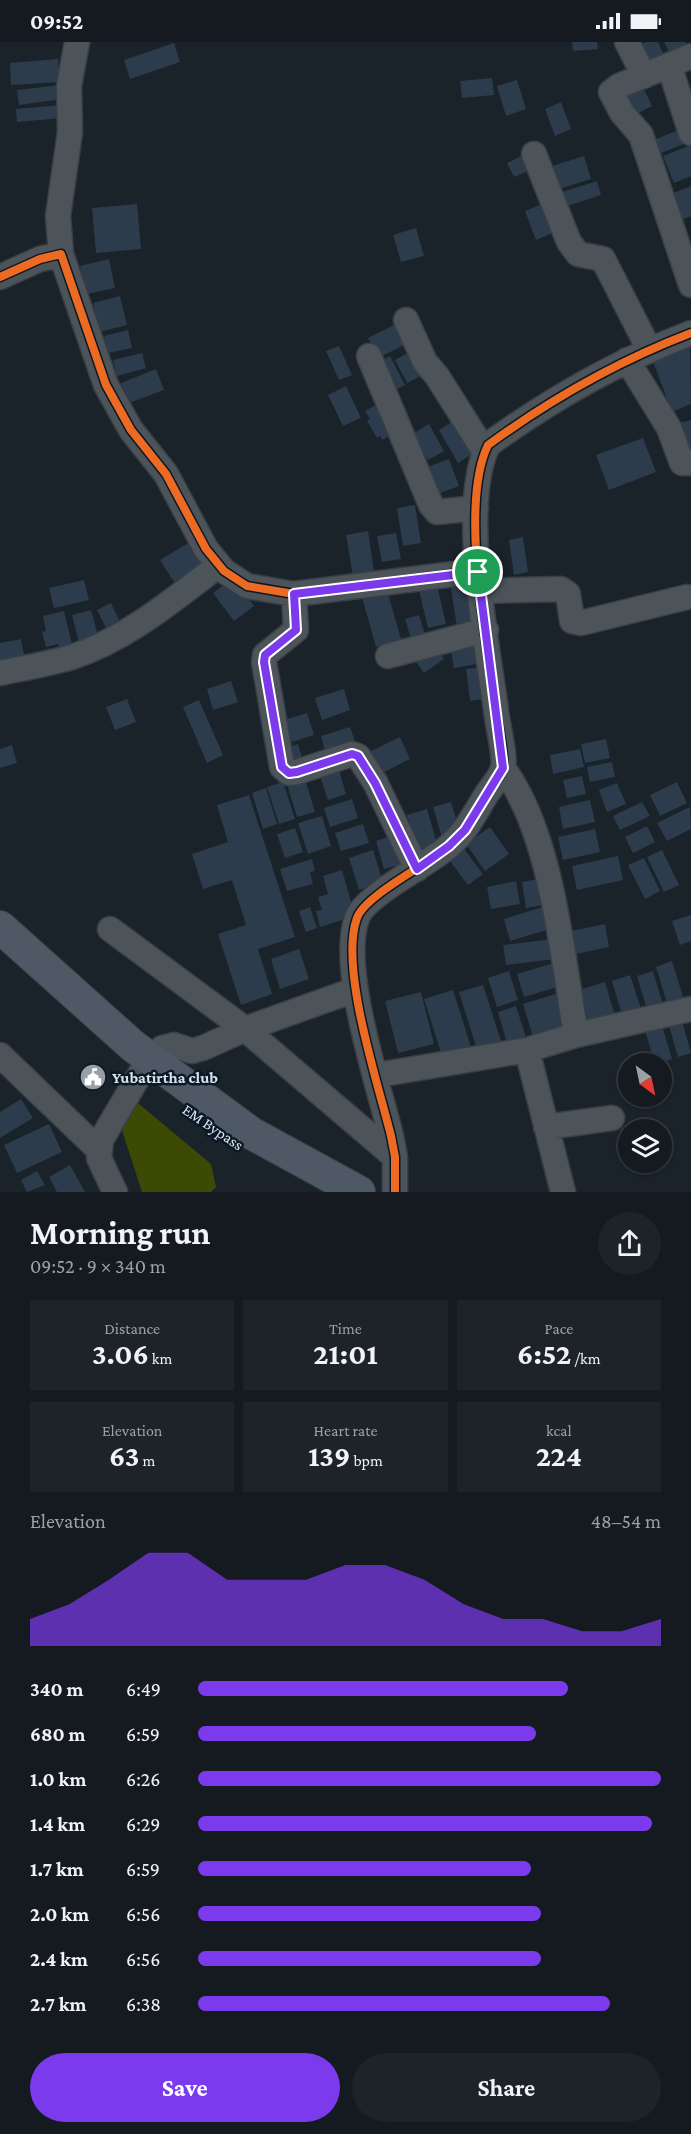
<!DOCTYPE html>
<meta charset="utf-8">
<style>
body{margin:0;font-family:"Crimson Pro",serif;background:#1d2329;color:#f1f3f6;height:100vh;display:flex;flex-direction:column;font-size:22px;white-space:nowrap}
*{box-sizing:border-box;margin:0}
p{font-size:20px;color:#9da1a5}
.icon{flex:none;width:33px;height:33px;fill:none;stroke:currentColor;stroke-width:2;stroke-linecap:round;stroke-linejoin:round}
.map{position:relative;height:1150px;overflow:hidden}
.panel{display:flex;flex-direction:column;background:#141a20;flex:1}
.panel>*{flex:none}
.needle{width:39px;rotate:147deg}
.buttons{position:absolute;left:618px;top:1011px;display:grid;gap:12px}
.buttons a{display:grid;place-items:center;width:54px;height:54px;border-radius:50%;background:#141a20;box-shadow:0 2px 4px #0004,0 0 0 2px #33383e;font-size:30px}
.pin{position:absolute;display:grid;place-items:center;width:51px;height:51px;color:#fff;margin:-26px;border:3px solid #fff;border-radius:50%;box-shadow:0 2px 6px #0007}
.round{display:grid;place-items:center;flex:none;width:63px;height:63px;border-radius:32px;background:#1d2329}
.headline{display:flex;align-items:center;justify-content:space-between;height:102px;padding:0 30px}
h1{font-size:33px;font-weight:700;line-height:45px}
.stats{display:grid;grid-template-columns:repeat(3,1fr);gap:9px;height:102px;padding:6px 30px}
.stats div{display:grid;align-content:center;border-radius:0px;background:#1d2329;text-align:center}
.stats b{font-size:30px;font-weight:700}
.stats small{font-size:16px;font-weight:400}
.stats p{font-size:16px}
.chart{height:168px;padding:12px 30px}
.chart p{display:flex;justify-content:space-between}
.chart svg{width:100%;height:108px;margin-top:6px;fill:#7c3aed;opacity:.7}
.cta{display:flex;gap:12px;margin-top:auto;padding:12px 30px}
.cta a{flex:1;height:69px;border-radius:36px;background:#7c3aed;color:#fff;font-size:24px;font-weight:700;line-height:69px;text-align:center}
.cta a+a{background:#1d2329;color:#f1f3f6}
ul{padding:0 30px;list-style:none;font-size:20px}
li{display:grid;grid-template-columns:96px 72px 1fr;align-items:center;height:45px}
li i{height:15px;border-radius:8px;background:#7c3aed}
.status{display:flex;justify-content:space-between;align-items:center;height:42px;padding:0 30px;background:#141a20;direction:ltr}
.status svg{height:16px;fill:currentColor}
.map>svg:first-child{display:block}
.water{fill:#3d4a04}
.building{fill:#2c3c4c}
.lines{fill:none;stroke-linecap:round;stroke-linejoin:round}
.minor-casing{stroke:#393f46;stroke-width:27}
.major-casing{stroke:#393f46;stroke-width:34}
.minor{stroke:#4c5359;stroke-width:24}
.major{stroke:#4f5965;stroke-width:32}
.cycleway-casing{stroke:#0b1826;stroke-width:11}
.cycleway{stroke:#ed6a23;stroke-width:8}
.route-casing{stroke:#fff;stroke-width:12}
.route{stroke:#7c3aed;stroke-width:8}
.labels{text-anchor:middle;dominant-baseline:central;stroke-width:5;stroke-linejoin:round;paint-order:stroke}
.poi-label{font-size:16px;font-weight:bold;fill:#dbe4ee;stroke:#0b1826;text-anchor:start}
.street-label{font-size:16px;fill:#dbe4ee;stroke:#0b1826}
</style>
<div class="status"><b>09:52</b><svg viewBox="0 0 49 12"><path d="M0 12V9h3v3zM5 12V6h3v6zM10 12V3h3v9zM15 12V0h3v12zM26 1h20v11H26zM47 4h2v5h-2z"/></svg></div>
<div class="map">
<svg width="691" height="1150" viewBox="0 0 691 1150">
<rect width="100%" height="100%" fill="#1a222a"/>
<path class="water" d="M133,1057L211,1122L216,1145L211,1150H142L120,1082Z"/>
<path class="building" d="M572,0H597L598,7L573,9Z
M646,0H658L666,18L648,26L637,4Z
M664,0H685L689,7L672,16Z
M174,1L180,20L130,37L124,18Z
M58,17L60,40L11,43L10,21Z
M492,36L494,53L462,56L460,39Z
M517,38L526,67L506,74L497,44Z
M641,41L652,64L634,73L623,50Z
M60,43L62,57L19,63L17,48Z
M561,60L571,87L555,94L545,67Z
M61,63L62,76L17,80L16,67Z
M686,85L691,99L659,112L654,98Z
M691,103V134L674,141L663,114Z
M528,111L535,126L514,135L507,121Z
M584,114L591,137L559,147L552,124Z
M597,139L601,153L567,164L562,150Z
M691,144V174L681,178L671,152Z
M550,159L562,187L536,198L525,169Z
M137,162L141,207L96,211L92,166Z
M416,186L424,214L401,220L393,193Z
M109,217L115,246L87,252L80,224Z
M120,254L127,283L100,290L93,261Z
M398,281L408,301L378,316L368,296Z
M128,288L132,306L108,311L104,294Z
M690,302L691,362L672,370L652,317Z
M339,304L352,333L339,338L326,309Z
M413,308L425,332L407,341L395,318Z
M142,311L146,326L117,334L113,318Z
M390,314L405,343L389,351L375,322Z
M156,327L164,348L129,361L121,341Z
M346,344L361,376L343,384L328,353Z
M381,360L398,389L382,398L380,394L377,396L367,379L370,377L365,369Z
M455,378L474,411L458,421L439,388Z
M691,378V413L679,381Z
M429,382L444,409L428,418L412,392Z
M643,396L656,430L609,448L596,413Z
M449,417L459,444L438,452L428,425Z
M415,463L421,501L403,504L397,466Z
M368,489L374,530L353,534L346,493Z
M396,491L401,517L382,520L377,494Z
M523,495L528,530L514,533L509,498Z
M195,497L209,520L174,540L160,518Z
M233,536L254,564L234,579L213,551Z
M84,538L89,558L54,566L49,546Z
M476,542L482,581L457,585L451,546Z
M437,543L446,582L428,586L419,548Z
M387,548L401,597L376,605L362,555Z
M111,561L123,586L109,592L97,568Z
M91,568L99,598L80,604L72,573Z
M64,569L73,606L60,609L58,602L46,605L42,590L46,589L43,574Z
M419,573L426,596L412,600L405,577Z
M483,592L488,620L454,626L449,598Z
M21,597L25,618L0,624V601Z
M435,603L444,617L424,631L414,617Z
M487,624L490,656L470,659L466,627Z
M231,639L238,660L213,668L207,647Z
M344,647L350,668L322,678L315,656Z
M127,657L136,680L115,688L106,665Z
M199,658L223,713L207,721L183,665Z
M307,671L314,693L292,700L284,678Z
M350,685L356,702L326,712L321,694Z
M400,695L410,717L376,734L365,712Z
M606,697L610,716L585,721L581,702Z
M298,702L304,722L287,728L281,708Z
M12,703L17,721L0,726V707Z
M580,707L584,725L553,732L550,713Z
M612,720L615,735L590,740L587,725Z
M339,728L346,752L328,758L320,734Z
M304,734L315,770L297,775L286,739Z
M582,734L586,752L567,756L563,738Z
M283,740L295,777L279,782L267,745Z
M677,740L687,761L660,774L650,753Z
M617,741L626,762L607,770L599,748Z
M266,746L277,782L263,787L252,751Z
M249,753L295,895L258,907L272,952L241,963L218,892L246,883L232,838L203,847L192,812L228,800L217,763Z
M352,757L358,776L330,785L324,766Z
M590,758L595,780L563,787L559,765Z
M451,760L460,790L442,796L433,765Z
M642,760L650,774L620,788L613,774Z
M690,765L691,787L667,799L657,781Z
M427,767L437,802L418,808L407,773Z
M322,774L331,804L308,812L298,781Z
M363,782L369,801L341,809L335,791Z
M647,784L655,800L633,811L625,795Z
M490,785L509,812L485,829L466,802Z
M295,786L303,810L285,816L277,792Z
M595,787L600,810L563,818L558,795Z
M397,792L406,821L384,827L376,799Z
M462,804L483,832L468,843L447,815Z
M373,808L383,840L359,848L349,816Z
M662,808L679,843L664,850L647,815Z
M618,814L623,838L577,848L572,824Z
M644,816L660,849L645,857L628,823Z
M312,817L315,829L310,830L313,842L287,849L280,827Z
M342,828L355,874L320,885L316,869L322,868L318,855L328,852L323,834Z
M543,836L548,862L526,866L522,840Z
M516,839L520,862L491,867L487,845Z
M549,863L556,885L510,899L504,877Z
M310,865L317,886L306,890L299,869Z
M691,873V899L680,903L672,879Z
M605,882L609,905L576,912L571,889Z
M552,897L555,917L506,923L503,903Z
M299,907L309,937L280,947L271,917Z
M672,919L684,958L668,964L656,925Z
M557,920L564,943L524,955L517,932Z
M509,929L518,958L497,965L488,936Z
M653,929L664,966L648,971L637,934Z
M630,933L642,970L623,976L612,939Z
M605,940L616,977L590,985L579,948Z
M483,943L502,1002L478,1011L459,950Z
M453,948L471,1005L442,1014L424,957Z
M421,950L434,1002L398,1011L385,959Z
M562,950L572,986L534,998L523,962Z
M516,964L526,995L507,1001L498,970Z
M681,975L691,1011L678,1015L668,980Z
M661,980L672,1017L655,1022L644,985Z
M21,1057L33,1076L0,1096V1070Z
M49,1082L62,1110L17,1131L4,1103Z
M70,1123L85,1150H57L49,1135Z
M37,1129L45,1143L27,1150L21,1138Z"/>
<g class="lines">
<defs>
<path id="minor" d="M627,0L644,34
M691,14L619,44L611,50L622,71L641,93L691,243
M669,23L691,91
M534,112L569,200L578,212L603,217L649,307
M61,212L58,174L70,90L69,44L77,0
M0,235L40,217L61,212L106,343L131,388L166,432L206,507L224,529L247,544L294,552L478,529
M406,278L425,320L437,334L485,410
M369,314L431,463L437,470L476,466
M627,318L669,386L682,421H691
M480,549L561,547L568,552L572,579L581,581L687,555
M294,552L296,588L265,613L264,620L282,725L289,731L297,730L352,712L358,714L375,740L417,827
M388,614L486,588
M0,631C24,626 48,622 72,615C127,597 174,557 219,523
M503,726C552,792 562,912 576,993
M110,887L245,987L395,1115
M527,1008L563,1150
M0,1013L98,1107
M377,1033L527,1008L576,993L691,967
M546,1085L612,1076
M115,1150L99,1116L101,1098L140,1032L162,1006L174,1003L192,1009L203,1006L245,987L354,948
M395,1150V1115L391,1094C378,1041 339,925 357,876C365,853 429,822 449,804C466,790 475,771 486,753C491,745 501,735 503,726C506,714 497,681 496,668C487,600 459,463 488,403C551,357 618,319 691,291"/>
<path id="major" d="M0,885L133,1004L251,1091L359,1150"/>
</defs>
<use href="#minor" class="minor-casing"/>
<use href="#major" class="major-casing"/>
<use href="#minor" class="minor"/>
<use href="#major" class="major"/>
<defs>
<path id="cycleway" d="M0,235L40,217L61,212L106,343L131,388L166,432L206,507L224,529L247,544L294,552L478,529
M395,1150V1115L391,1094C378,1041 339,925 357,876C365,853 429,822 449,804C466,790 475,771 486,753C491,745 501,735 503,726C506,714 497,681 496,668C487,600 459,463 488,403C551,357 618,319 691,291"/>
</defs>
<use href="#cycleway" class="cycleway-casing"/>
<use href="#cycleway" class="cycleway"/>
</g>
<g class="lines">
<defs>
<path id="route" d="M478,530L503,726L465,788L449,804L417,827L375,741L358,714L352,712L297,730L289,731L282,725L264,620L265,613L296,588L294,552Z"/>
</defs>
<use href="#route" class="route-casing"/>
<use href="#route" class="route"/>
</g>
<defs>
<symbol id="civic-disc" viewBox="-11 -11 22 22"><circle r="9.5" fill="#97a0a9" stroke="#0b1826"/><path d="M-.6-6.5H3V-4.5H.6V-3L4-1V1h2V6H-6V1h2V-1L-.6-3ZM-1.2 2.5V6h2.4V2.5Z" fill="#fff"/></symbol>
</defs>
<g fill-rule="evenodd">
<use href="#civic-disc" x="78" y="1020" width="30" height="30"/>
</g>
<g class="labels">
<g class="poi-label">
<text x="112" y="1035">Yubatirtha club</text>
</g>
<g class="street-label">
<text transform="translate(213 1085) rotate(34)">EM Bypass</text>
</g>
</g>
</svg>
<div class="buttons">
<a><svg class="needle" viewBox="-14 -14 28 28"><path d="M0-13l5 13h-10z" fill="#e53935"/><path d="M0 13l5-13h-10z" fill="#9da1a5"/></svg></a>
<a><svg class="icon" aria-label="layers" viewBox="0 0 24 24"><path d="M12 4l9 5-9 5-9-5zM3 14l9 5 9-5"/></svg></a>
</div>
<div class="pin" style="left:478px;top:530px;background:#1e9e55"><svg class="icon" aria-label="arrive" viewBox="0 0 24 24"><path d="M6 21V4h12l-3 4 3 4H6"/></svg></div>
</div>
<section class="panel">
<div class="headline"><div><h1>Morning run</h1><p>09:52 · 9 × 340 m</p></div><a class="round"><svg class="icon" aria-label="share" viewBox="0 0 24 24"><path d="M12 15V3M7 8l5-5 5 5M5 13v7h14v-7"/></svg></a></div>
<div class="stats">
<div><p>Distance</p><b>3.06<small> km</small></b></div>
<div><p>Time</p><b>21:01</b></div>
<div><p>Pace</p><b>6:52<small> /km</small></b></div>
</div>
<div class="stats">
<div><p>Elevation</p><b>63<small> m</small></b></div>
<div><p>Heart rate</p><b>139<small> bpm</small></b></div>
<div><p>kcal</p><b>224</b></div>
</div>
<div class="chart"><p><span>Elevation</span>48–54 m</p>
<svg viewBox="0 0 160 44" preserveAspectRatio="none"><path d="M0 44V33L10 27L20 17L30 6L40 6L50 17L60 17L70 17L80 11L90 11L100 17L110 27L120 33L130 33L140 38L150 38L160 33V44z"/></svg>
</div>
<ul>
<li><b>340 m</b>6:49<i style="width:80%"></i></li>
<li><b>680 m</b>6:59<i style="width:73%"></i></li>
<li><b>1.0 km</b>6:26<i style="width:100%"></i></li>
<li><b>1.4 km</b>6:29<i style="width:98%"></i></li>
<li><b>1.7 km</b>6:59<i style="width:72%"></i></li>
<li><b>2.0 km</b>6:56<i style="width:74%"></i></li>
<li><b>2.4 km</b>6:56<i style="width:74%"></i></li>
<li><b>2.7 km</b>6:38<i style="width:89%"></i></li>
</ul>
<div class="cta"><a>Save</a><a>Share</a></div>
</section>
